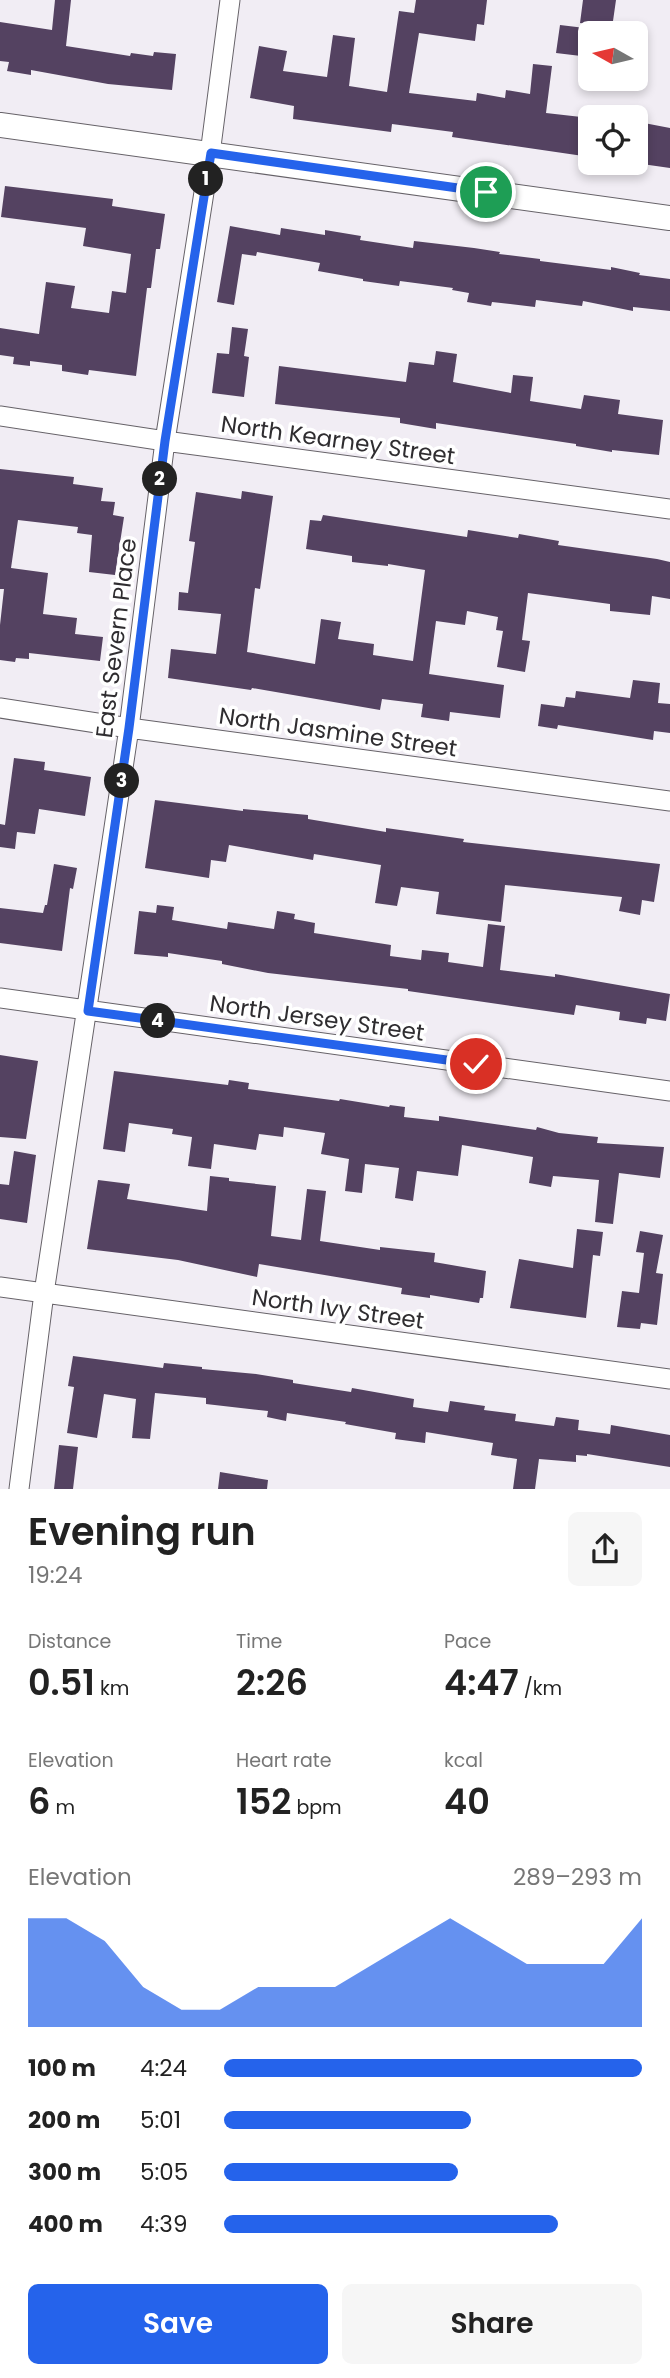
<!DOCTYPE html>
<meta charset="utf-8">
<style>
body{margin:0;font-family:Poppins,sans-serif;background:#f6f6f6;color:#222;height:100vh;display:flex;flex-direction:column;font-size:26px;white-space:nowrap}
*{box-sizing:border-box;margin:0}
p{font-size:23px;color:#767676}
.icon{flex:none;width:38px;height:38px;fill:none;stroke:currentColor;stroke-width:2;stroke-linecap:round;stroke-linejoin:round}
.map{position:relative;height:1489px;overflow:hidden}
.drawer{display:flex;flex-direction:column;background:#fff;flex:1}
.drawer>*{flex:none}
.needle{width:46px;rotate:278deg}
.fabs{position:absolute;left:578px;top:21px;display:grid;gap:14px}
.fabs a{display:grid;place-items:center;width:70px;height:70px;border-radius:10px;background:#fff;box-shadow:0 4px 10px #0003;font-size:35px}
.pin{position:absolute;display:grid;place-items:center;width:60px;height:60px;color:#fff;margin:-30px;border:4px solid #fff;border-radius:50%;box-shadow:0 2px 7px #0007}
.km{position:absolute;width:35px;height:35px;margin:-18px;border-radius:50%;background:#222;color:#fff;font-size:19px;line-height:35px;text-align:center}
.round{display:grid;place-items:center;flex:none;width:74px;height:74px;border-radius:10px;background:#f6f6f6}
.summary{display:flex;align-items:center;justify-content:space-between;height:119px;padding:0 28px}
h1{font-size:38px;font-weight:600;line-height:52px}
.metrics{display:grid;grid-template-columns:repeat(3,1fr);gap:10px;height:119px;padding:7px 28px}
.metrics div{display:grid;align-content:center}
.metrics b{font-size:35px;font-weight:600}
.metrics small{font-size:19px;font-weight:400}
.metrics p{font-size:19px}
.chart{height:196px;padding:14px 28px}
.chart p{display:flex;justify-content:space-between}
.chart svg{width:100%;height:126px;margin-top:7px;fill:#2563eb;opacity:.7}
.cta{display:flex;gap:14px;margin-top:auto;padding:14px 28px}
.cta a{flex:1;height:80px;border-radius:10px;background:#2563eb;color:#fff;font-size:28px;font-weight:600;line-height:80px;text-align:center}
.cta a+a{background:#f6f6f6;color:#222}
ul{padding:0 28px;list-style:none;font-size:23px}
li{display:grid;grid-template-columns:112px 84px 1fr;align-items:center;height:52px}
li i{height:18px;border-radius:9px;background:#2563eb}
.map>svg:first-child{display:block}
.building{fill:#544261}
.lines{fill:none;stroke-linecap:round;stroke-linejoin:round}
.minor-casing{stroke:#666268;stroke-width:21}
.tertiary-casing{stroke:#666268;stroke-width:26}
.minor{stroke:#fff;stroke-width:19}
.tertiary{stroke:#fff;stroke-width:24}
.route-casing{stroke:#fff;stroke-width:14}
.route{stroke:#2563eb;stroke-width:9}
.labels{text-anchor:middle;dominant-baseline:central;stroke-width:7;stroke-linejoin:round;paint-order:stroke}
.street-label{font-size:23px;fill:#2f2d30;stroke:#fff}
</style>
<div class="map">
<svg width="670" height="1489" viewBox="0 0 670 1489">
<rect width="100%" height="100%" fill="#f1edf4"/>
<path class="building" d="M55,0H71L66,46L130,56L131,53L153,56L154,52L176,54L172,90L108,84L31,70V75L7,71L9,62L0,61V22L52,30Z
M416,0H487L484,25L477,24L475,41L419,33L409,93L476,101L477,93L505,98L506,90L530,94L533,64L552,66L546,113L590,118V157L452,137L453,132L392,124L391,132L293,119L294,106L250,98L259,46L287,51L283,71L327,77L333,35L355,38L349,86L387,92L399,11L414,13Z
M583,0H616L612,28L580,23Z
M560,25L585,28L581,56L556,53Z
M644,123L670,128V168L635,163V133L643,134Z
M5,186L113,199L112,206L165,214L160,249H156L151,288H147L136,376L89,370L88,375L62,371V365L30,361V366L13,364L14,357L0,355V328L39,334L46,282L75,286L71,308L109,313L112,291L126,293L131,254L83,246L86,228L1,217Z
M230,226L280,235L281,228L325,235V230L361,236L360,240L413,248L414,241L474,248L500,252L499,254L540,259V261L611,270V267L640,273L639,275L670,279V311L633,307V311L583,301L582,306L536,300L535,307L492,302L491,306L467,302L469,293L452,290L453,288L400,281L399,286L363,281V279L318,271L320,263L257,252L256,256L242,254L234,305L217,302Z
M232,327L248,329L244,356L249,357L244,397L212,393L217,353L229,354Z
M436,351L457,354L453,382L511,393L513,375L533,377L530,401L581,409L584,395L620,400L618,414L663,420L659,455L612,450V452L576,446V444L436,423V429L400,423V418L275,404L279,366L406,382L409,362L434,365Z
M0,469L74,477L73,484L103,488L101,501L115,502L113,515L124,517L115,575L89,572L92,535L77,533L78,527L18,520L11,568L48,573L43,614L77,618L75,634L103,637L100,661L29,653V659L16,658L15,662L0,660V625L4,589H0Z
M242,491L273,496L260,589L255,588L247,652L315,664L321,619L341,622L338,639L374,644L373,655L413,661L425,570L388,564V566L352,562V556L306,549L310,520L321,521L323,515L467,537L468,530L518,538L519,534L559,541L558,545L657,559L670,562V599L652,596L650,615L610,611V604L528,593L522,640L530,641L525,672L497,667L503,631L496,630L498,617L467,611L465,625L436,621L429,674L504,685L500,718L450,712L449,721L421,717L423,704L382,699L380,710L252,688L251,690L168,678L171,649L216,654L221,614L178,610L179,592L188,593L195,542L189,541L196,492L241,499Z
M633,680L660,683L658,703L670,704V733L654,731L653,740L558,725L557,729L538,726L541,704L564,707L566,697L575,698L576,691L630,698Z
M14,758L45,762L44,770L91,777L85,816L39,809L35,834L17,832L15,849L0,847V824L5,825Z
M155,800L243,811V809L308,815V819L386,832V828L464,839L463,842L660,864L654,902L642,900L640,915L619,911L622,897L505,885L501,922L436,914L439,892L401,887L397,906L375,903L381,865L314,854L313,860L229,845L226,862L211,860L209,878L145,868Z
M54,864L77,868L73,889L70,888L62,951L0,943V908L43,913L45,905H47Z
M157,905L174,907L172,920L227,929L228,922L274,929L277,911L295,914L294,919L315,923L314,933L391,945L390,956L421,960L422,950L449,953L448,962L483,967L488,924L505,926L500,970L555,977V974L670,994L666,1021L647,1018L646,1024L619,1020L620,1012L576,1005L574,1015L408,991V989L268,973L222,964V961L168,953V957L134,954L139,911L156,913Z
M0,1055L38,1061L26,1139L0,1137Z
M114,1071L228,1085L229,1080L249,1083L248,1089L339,1101L340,1099L389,1107L390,1105L405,1107L404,1117L439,1121V1116L536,1130L537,1127L559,1133L598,1137L597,1143L664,1147L660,1178L619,1173L613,1224L595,1222L599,1180L553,1176L551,1187L529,1183L533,1157L462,1145L458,1176L417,1171L413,1201L395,1198L399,1168L365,1164L362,1193L345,1191L349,1159L321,1154L325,1133L284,1127L283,1137L259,1134L256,1150L214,1144L211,1169L188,1166L192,1137L172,1134L173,1129L129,1123L125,1152L103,1149Z
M14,1151L36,1155L27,1223L0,1219V1184L9,1185Z
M210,1176L229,1178V1181L276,1186L271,1236L301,1240L307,1189L326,1191L320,1241L380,1250V1247L435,1253L434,1262L486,1271L483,1298H480L479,1303L430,1295V1298L401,1294L402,1288L259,1264L257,1277L178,1260L87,1249L98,1180L130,1184L127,1199L207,1211Z
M577,1229L603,1232L600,1256L593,1255L586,1318L510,1308L519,1259L573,1268Z
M640,1231L663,1235L656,1273L663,1274L657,1325L641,1323L640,1329L617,1327L622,1291L639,1293L644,1253L636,1252Z
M73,1356L163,1368L164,1363L202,1367V1369L256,1374L293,1380V1383L351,1392L352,1388L414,1399L413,1407L448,1412L450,1401L485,1406L484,1410L516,1414L515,1421L554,1426L556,1417L579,1420L578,1430L610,1434L611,1425L670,1435V1467L587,1454V1456L576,1455V1462L539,1459L535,1489H513L517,1459L491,1455L493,1443L426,1432L425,1443L395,1439L396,1433L345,1424L346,1422L287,1413L286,1421L267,1417L268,1411L206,1404V1398L155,1393L150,1439L132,1438L136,1399L104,1394L97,1438L67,1433L74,1387L68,1386Z
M59,1445L78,1447L73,1489H54Z
M220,1472L268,1480L267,1489H218Z"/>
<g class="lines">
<defs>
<path id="minor" d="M0,416L165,441L670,509
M0,708L129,728L670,801
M0,998L670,1091
M0,1287L670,1379
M19,1489L44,1293L129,728L165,441L210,154L230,0"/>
<path id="tertiary" d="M0,125L670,218"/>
</defs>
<use href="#minor" class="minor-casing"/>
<use href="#tertiary" class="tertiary-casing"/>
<use href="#minor" class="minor"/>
<use href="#tertiary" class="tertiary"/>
</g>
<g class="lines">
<defs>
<path id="route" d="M476,1064L88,1011L129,728L165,441L211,153L486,192"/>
</defs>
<use href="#route" class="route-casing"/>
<use href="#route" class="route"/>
</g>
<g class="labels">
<g class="street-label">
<text transform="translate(338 440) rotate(8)">North Kearney Street</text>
<text transform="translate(116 638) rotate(-83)">East Severn Place</text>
<text transform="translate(338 732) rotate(8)">North Jasmine Street</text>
<text transform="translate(317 1018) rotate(8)">North Jersey Street</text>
<text transform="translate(338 1309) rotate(8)">North Ivy Street</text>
</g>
</g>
</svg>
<div class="fabs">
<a><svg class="needle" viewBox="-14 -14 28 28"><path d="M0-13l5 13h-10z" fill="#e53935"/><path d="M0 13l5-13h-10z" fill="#767676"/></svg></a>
<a><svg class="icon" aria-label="locate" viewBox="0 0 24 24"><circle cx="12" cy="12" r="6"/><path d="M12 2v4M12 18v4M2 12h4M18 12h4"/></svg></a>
</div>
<div class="pin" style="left:486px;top:192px;background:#1e9e55"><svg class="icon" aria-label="arrive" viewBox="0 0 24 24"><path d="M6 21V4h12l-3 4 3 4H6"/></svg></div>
<div class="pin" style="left:476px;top:1064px;background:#d93025"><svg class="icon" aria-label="check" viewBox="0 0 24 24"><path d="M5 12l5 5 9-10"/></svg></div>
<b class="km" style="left:206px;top:179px">1</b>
<b class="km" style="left:160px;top:479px">2</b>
<b class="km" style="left:122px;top:781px">3</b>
<b class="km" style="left:158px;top:1021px">4</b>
</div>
<section class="drawer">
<div class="summary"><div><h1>Evening run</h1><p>19:24</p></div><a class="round"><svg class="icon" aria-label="share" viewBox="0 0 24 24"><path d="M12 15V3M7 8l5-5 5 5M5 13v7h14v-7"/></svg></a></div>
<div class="metrics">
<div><p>Distance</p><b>0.51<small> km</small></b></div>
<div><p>Time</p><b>2:26</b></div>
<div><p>Pace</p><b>4:47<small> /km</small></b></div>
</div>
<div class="metrics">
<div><p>Elevation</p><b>6<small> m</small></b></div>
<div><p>Heart rate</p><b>152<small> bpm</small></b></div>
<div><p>kcal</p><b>40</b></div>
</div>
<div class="chart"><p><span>Elevation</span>289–293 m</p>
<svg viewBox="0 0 160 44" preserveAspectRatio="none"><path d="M0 44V6L10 6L20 14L30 30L40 38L50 38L60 30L70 30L80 30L90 22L100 14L110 6L120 14L130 22L140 22L150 22L160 6V44z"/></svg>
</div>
<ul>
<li><b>100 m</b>4:24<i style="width:100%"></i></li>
<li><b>200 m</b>5:01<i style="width:59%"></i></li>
<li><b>300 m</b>5:05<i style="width:56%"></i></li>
<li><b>400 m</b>4:39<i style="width:80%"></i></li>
</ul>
<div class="cta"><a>Save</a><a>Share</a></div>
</section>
